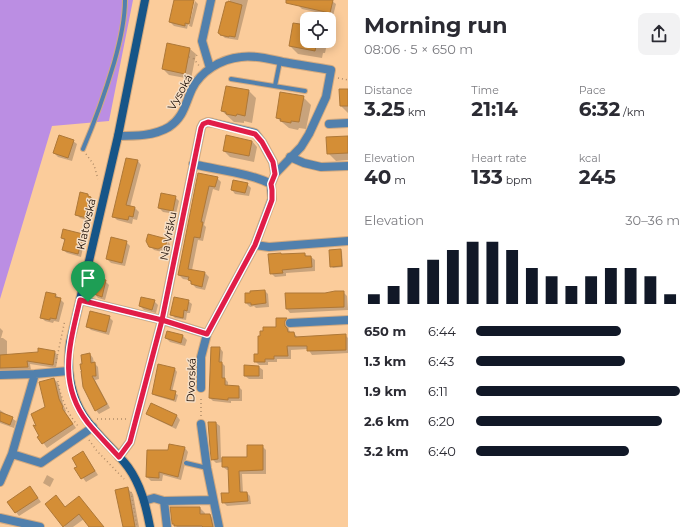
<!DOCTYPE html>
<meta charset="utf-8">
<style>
body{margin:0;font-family:Montserrat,sans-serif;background:#f2f2f3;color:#2b2b33;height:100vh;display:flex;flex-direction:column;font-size:15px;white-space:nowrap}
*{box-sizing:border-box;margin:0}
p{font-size:13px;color:#7c7c81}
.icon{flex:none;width:22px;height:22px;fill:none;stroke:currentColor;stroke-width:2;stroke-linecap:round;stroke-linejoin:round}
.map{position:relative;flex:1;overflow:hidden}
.panel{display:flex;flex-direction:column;background:#fff;width:348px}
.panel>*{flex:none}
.fabs{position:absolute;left:300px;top:12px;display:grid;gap:8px}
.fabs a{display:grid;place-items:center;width:36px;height:36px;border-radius:8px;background:#fff;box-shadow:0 2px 10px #0003;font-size:20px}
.pin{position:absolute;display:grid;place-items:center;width:34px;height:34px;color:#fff;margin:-41px -17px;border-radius:50% 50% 50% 0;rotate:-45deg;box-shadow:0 0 4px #0007}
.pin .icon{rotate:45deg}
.round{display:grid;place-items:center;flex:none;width:42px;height:42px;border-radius:8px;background:#f2f2f3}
.overview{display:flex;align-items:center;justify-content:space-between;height:68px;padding:0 16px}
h1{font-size:22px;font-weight:700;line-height:30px}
.metrics{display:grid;grid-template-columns:repeat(3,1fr);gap:6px;height:68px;padding:4px 16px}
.metrics div{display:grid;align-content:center}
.metrics b{font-size:20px;font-weight:700}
.metrics small{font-size:11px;font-weight:400}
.metrics p{font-size:11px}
.chart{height:112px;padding:8px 16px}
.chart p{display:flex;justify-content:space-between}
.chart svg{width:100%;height:72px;margin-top:4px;stroke:#111827;stroke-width:6}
ul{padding:0 16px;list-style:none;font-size:13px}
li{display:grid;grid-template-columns:64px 48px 1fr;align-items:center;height:30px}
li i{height:10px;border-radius:5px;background:#111827}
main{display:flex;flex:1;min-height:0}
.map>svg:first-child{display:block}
.green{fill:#bb8ee3}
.shadow{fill:#0003;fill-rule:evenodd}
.building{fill:#d48e36;stroke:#ae7838}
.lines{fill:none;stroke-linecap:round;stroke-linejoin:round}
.service-casing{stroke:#d2a97f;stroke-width:6}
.minor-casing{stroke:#d2a97f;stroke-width:10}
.secondary-casing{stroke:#d2a97f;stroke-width:10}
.path{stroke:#b08c68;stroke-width:1.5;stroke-dasharray:1 3;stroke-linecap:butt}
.service{stroke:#5180ad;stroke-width:4}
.minor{stroke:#5180ad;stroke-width:8}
.secondary{stroke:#165588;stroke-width:8}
.route-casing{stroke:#fff;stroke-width:8}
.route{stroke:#e11d48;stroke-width:5}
.labels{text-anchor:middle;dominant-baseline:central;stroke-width:3;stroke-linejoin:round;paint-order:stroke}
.street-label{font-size:11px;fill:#190a00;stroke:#f6dfc6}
</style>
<main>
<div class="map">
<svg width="348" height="527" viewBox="0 0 348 527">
<rect width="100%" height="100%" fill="#fbcc9b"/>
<path class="green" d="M0,0H133L109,121L52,126L0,299Z"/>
<path class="shadow" d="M175,0H193L187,29H188L174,26L170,22Z
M230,0H248L238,40L225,38L220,33Z
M299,0L332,1L336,4L333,16L302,9L298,5Z
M195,1L198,4L192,27L189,26Z
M307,26V41H325L327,44L325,53H323L322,58L298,54L290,46Z
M168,45L190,49L196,54L191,79L169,75L163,69Z
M348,90V113L341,106Z
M249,91L256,98L252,123L244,121V123L234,122L222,111Z
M303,97L311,105L306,129L299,128L298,130L289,128L277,118Z
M348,137V160L336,161L328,153Z
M73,141L77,144L72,161L58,157L54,153Z
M252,141L257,147L254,162L230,157L224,151Z
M127,159L138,161L141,165L130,207L135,208L139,212L137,220L133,219L132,224L117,220L113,216Z
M199,174L217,178L221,182L219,191L213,189L204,225L206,227L203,241L198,240L192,270L205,273L209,277L205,290L196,288L189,280L183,279L179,275Z
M247,184L251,188L249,196L235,194L232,190Z
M88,195L95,202L90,221L80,218L76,214Z
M175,197L179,201L176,214L163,212L159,208Z
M82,235L85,238L81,257L67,253L63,250L65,241L62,238Z
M166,240L170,244L169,248L162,252L154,250L150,246ZM165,241H168L166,250L164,249Z
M126,242L130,246L125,266L111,263L107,259Z
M341,250L342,252L343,267L333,268L331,266Z
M281,254L282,255L305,254L308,257H311L315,260V271L286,273V276L275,277L271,273Z
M105,281L109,285L105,300L98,298L95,294Z
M265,291L268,294L269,307L256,308L254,306L250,307L246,303Z
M343,292L347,296L348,310L290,313L287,309L326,294Z
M56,295L64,303L59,322L54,321L53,323L45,321L41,317Z
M154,301L158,305L156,313L144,310L140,306Z
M188,301L192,304L190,313H187L186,320L175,318L171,314Z
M109,317L113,321L109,335L91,330L87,326Z
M277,319H287L290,322L288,325L289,330L291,333H294L298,338L345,335L348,338V353L312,355L308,349L291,350V359H277V362H268V365H259L255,361L277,328Z
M0,328L3,331L1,338H3L7,341V356L55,352L58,356L56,368L30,364L31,370L0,371Z
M168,332L183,336L187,340L185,346L170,342L166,338Z
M220,348L223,352L222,363L225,366V379L228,382V386L239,387L242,390V401H231V403L213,401L210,398Z
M90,354L93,358L94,363L98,367L99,379L95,380L110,408L99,414L96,410L83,371V365Z
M259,367L263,370V379H249L245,376Z
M175,369L177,372L172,392L178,395L176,402L156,396L153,394Z
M54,379L58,383L63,404L66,411L65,412L76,428L47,448L39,437L40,436L38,428L46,408Z
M152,404L177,416L180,420L176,429L151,417L147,414Z
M0,410L16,421L14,428L0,423Z
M216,423L220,426L221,458H248L262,446L266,450V474H242L243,493H247L250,496L251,504L227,506L223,502L230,494L229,470H227L223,467V462L216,463L212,459Z
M185,448L188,452L181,480L163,475L162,481H151L147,477L169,451Z
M86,456L98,475L86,482L76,469Z
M47,475L54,479L50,487L43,483Z
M30,487L41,502L19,516L8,502Z
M128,489L133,494L139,527H124Z
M79,497L104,527H91L84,519L73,527H65L47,505L61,502L66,508Z
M200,508L205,513V515H210L215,520L216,527H177L173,523Z"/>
<path class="building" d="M174,0H194L189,24L185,23V26L169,22Z
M286,0H333L330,13L286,3Z
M228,1L242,5L235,37L229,36V37L220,35V34L218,33L226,2H228Z
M293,23L307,25V41H317L315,51L289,46Z
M167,43L190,48L185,74L162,69Z
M226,86L249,90L245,116L237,114L236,116L226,114V112L221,111Z
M339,89H348V106H340Z
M280,92L304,96L299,122L291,121V123L280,121L281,119L276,118Z
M59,135L74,140L68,158L53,153Z
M226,135L252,141L249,156L223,151Z
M348,136V153L327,154L326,137Z
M126,158L138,160L126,205L135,207L133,217L129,216L128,220L112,217Z
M198,173L218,177L215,187L209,186L201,222H203L200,238L194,237L188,269L205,272L202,287L191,284V281L188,280L189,277L178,275Z
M233,180L248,183L245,193L231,190Z
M80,192L88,194V196L91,197L87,218L75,215Z
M161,193L176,196L173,211L158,208Z
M63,229L83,234L78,254L62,250L65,239L61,238Z
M148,234L167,239L166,245L158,249L149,247L146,241Z
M111,237L127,241L122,263L106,259Z
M341,249L342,266L330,267L329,250Z
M281,253V254L305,253V256H311L312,267L282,270L283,273L270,274L268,254Z
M98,278L106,280L102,297L94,294Z
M265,290L266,303L251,305V303H245V293H250V291Z
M335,291H344V307L286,309L285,293H325Z
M46,292L56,294L55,297L61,298L56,319L50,318V320L40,318Z
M141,297L155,300L152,310L139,306Z
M174,297L189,300L187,311L184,310L183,318L170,315Z
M90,311L110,316L106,332L86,327Z
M276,318H287L285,321V326L287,328L288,332H294L295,337L346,334V350L307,351V346H287L288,356H274V359H265V362H254V354H258V336H260V331H263V327H276Z
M167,331L183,335L181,343L165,338Z
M211,347H220L219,362H222V378H225V385L239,386V398H228V400L209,398Z
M38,348L55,351L53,365L27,361L28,367L0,368V355L38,352Z
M90,353L91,363L95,362L96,376H92L107,404L95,411L83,387L81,371H82L81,370L80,364H82L81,355Z
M158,364L175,368L170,390L176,391L174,400L152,394Z
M244,365L259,366V376H244Z
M54,378L59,399L63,407L62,408L73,424L42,444L37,437L39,436L33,425L36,426L31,414L45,407L39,382Z
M151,403L177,415L172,426L146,414Z
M0,412L13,417L10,425L0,421Z
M208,422H216L218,459L211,460Z
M169,444L185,447L178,477L159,472V478L146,477L147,450H168Z
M247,445H263V470L239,471L240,492H247L248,501L222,503L221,493H229L228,467H222V457H247Z
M83,451L95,471L81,479L74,468L77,467L72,458Z
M30,486L38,498L15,513L7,502Z
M128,487L135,527H123L115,490Z
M56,495L65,507L79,496L104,527H89L79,514L63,527L45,504Z
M170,507H200V514H210L213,527H203L202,526H174V524H172Z"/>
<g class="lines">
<defs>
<path id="service" d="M231,79L305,91
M275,86L280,61
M83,149C95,121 105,93 114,63C120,42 125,22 125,0
M186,463L207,468"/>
<path id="minor" d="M210,68L202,41L211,0
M329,124L348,123
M118,136C135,136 154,136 169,127C184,117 185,104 192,89C201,71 221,59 241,57C255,55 270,59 283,62C299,65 315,67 331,70L326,97L309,134L301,147L275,174
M290,157L304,163L321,167L348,166
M193,164C217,170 250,173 271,184
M255,245L269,247L348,241
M80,300L162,320L207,334
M290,323L348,320
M0,375L35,374L68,371
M201,388V357L207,334L255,245L272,199L271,184
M201,424L207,468L219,527
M12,454L41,463L93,427
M119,457L130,442L162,320L201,128L203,124L208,122L213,123L255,133L262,142L273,162L275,174L271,184
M0,482L12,454L35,374
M144,501L154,498L164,501L213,500
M164,501L167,527
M0,518L40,527"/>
<path id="secondary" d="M145,0L118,136L70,343C66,372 70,398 88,422C100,438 116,451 128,467C141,485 146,506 150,527"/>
</defs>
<use href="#service" class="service-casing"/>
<use href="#minor" class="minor-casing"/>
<use href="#secondary" class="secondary-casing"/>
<path class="path" d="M197,55L194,59L200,67
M189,57L194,59
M338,78L348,80
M86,154L94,165L98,179
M56,363L60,343L65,320
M58,381C60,397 68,414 78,426
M201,416V396
M97,419H127
M89,440L97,451L124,479
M131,492L137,527"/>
<use href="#service" class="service"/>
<use href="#minor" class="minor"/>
<use href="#secondary" class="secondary"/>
</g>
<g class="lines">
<defs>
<path id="route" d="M88,302L80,300C70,344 57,383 88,423C98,435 109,446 119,457L130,442L162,320L207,334L255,245L272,200V190L271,184L275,174L273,162L262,142L255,134L208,122L203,124L201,128L162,320L88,302"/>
</defs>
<use href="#route" class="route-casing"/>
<use href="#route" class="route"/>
</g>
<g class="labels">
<g class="street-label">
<text transform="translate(180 92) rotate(-61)">Vysoká</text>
<text transform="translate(86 224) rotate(-77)">Klatovská</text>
<text transform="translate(168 236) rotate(-79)">Na Vršku</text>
<text transform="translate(191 380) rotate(-88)">Dvorská</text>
</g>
</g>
</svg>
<div class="fabs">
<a><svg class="icon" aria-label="locate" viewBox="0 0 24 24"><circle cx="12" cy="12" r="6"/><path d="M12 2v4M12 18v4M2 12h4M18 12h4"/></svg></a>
</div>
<div class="pin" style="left:88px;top:302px;background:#1e9e55"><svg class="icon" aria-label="arrive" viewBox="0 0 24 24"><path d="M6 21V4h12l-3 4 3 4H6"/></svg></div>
</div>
<section class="panel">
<div class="overview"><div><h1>Morning run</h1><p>08:06 · 5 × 650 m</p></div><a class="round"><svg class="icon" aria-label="share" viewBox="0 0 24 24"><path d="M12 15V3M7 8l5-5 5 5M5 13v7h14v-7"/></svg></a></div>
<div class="metrics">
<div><p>Distance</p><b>3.25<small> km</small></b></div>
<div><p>Time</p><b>21:14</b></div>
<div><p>Pace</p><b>6:32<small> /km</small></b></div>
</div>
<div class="metrics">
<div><p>Elevation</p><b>40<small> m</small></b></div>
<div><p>Heart rate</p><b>133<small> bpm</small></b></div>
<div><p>kcal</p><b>245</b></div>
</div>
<div class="chart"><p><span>Elevation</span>30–36 m</p>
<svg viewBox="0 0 160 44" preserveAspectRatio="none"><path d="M5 44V38M15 44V33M25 44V22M35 44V17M45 44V11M55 44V6M65 44V6M75 44V11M85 44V22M95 44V27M105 44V33M115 44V27M125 44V22M135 44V22M145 44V27M155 44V38"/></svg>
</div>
<ul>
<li><b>650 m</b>6:44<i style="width:71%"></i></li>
<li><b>1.3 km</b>6:43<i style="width:73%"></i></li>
<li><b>1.9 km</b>6:11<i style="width:100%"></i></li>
<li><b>2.6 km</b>6:20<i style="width:91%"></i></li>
<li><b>3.2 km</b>6:40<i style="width:75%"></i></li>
</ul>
</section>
</main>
